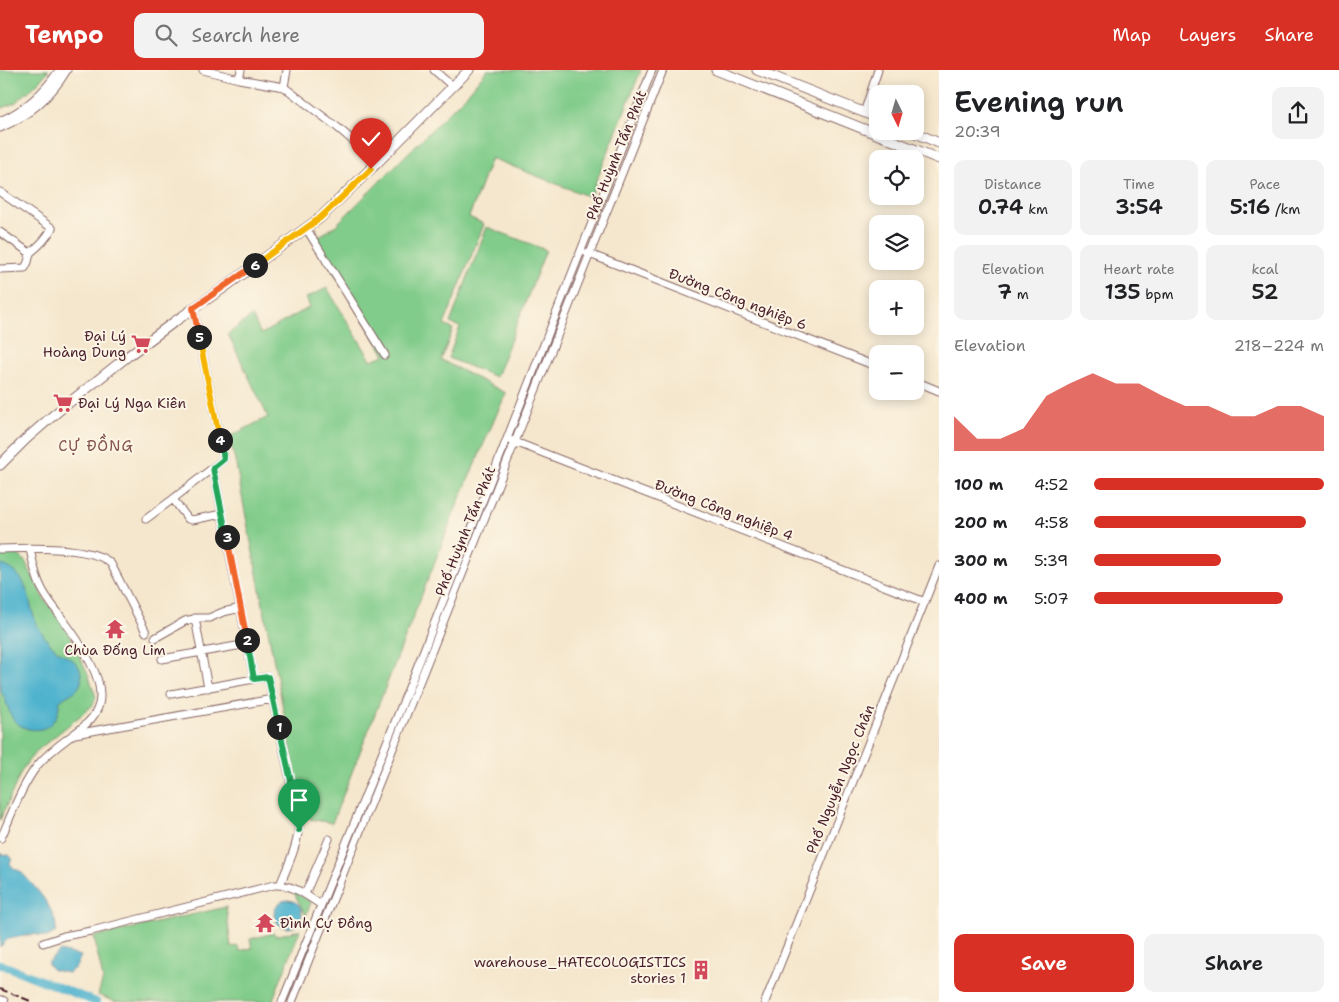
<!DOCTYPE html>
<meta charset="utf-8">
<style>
body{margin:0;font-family:"Shantell Sans",sans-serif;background:#f2f2f2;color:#202124;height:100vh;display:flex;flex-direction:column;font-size:19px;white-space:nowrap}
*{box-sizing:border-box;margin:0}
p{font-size:16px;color:#757577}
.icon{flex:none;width:28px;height:28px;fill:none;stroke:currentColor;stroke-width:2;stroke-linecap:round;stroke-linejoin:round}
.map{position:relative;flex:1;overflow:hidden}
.side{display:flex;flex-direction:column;background:#fff;width:400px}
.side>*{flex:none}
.needle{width:32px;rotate:175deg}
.fabs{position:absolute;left:869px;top:15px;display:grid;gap:10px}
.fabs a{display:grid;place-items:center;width:55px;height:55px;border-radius:10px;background:#fff;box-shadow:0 2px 12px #0003;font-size:25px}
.pin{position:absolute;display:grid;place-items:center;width:42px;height:42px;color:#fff;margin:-51px -21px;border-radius:50% 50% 50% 0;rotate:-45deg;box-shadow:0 0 5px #0007}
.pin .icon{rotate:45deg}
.km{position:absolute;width:25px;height:25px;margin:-12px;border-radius:50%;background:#222;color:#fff;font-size:14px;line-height:25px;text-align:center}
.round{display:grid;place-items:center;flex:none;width:52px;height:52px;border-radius:10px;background:#f2f2f2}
.summary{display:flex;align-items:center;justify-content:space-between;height:85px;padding:0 15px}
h1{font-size:28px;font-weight:600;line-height:38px}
.stats{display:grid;grid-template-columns:repeat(3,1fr);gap:8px;height:85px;padding:5px 15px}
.stats div{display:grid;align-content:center;border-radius:10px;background:#f2f2f2;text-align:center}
.stats b{font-size:21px;font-weight:600}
.stats small{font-size:14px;font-weight:400}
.stats p{font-size:14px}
.chart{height:140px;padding:10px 15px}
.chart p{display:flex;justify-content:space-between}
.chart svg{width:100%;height:90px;margin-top:5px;fill:#d93025;opacity:.7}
.action{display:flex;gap:10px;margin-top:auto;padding:10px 15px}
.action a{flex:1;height:58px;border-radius:10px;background:#d93025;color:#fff;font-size:20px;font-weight:600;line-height:58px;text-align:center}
.action a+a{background:#f2f2f2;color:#202124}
ul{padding:0 15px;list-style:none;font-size:16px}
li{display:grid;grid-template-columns:80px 60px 1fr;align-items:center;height:38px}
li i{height:12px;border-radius:6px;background:#d93025}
header{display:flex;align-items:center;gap:30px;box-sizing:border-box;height:70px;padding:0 25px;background:#d93025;color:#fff}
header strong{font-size:24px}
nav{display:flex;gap:28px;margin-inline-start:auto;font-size:18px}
.search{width:350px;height:45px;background:#f2f2f2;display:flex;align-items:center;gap:12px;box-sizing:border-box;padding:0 18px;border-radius:10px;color:#757577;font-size:19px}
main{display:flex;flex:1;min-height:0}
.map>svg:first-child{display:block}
.green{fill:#81cc8a;stroke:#66765a}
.water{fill:#4fb3ce;stroke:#4c697c}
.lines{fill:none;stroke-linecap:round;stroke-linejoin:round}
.canal{stroke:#4fb3ce;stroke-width:8}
.minor-casing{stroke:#866564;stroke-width:9}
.major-casing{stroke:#866564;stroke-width:11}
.highway-casing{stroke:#866564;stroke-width:12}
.minor{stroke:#fff;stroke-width:7}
.major{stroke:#fff;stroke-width:9}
.highway{stroke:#fff;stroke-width:10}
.rail{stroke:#4a1f2b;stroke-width:2;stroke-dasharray:8 4;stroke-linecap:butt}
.split-1-casing{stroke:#fff;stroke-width:10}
.split-2-casing{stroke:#fff;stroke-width:10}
.split-3-casing{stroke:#fff;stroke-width:10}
.split-4-casing{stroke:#fff;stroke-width:10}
.split-5-casing{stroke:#fff;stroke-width:10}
.split-6-casing{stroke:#fff;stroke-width:10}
.split-7-casing{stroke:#fff;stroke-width:10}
.split-8-casing{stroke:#fff;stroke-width:10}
.split-1{stroke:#22a559;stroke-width:6}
.split-2{stroke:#22a559;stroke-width:6}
.split-3{stroke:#f0652b;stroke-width:6}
.split-4{stroke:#22a559;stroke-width:6}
.split-5{stroke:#f5b400;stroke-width:6}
.split-6{stroke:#f0652b;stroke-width:6}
.split-7{stroke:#f5b400;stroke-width:6}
.split-8{stroke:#f5b400;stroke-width:6}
.labels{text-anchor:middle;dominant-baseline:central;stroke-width:4;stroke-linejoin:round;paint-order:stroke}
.street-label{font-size:14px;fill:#4a1f2b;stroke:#fcf5e5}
.poi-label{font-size:14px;fill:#4a1f2b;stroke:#fcf5e5;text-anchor:end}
.neighbourhood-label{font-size:15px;letter-spacing:1px;fill:#82544b;stroke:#fcf5e5}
</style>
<header>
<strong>Tempo</strong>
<div class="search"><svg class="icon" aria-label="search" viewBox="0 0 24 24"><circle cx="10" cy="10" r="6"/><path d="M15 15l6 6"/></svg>Search here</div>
<nav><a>Map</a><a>Layers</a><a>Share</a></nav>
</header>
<main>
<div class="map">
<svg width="939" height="932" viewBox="0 0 939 932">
<rect width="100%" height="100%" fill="#fcf5e5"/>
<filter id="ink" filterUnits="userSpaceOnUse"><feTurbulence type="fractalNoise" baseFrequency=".02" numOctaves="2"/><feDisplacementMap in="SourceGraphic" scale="10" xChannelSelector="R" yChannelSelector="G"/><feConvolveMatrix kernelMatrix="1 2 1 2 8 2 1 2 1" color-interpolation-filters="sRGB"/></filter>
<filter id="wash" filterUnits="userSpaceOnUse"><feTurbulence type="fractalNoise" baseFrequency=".0096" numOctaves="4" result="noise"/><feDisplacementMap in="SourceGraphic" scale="20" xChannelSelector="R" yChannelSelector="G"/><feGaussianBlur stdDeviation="1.12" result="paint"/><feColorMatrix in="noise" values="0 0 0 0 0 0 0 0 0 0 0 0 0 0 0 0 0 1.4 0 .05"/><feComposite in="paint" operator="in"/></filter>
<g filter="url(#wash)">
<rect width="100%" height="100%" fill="#f5e7cd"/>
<path class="green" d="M0,0H49L37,14L15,33L0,39Z
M487,0H641L590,127L491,88L469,147L484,154L444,255L453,259L441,290L506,323L458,433L332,753L310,749L299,721L235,390L229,367L268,347L228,264L252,246L261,264L310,237L306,228L327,218L371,290L385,285L314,170L336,155L468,23Z
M487,157L546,180L496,307L448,288L460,257L450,253Z
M12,483L21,487L25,491L44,529L63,554L71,568L88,604L96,627L93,635L85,642L39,679L29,690L22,700L0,750V484Z
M293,821L311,832L306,846Z
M226,837L231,877L238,876L239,881L252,878L250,869L274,863L275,866L300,860L272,932H116L98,925L103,909L94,867Z"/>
<path class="water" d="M0,494C36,506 24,537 42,563C46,569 51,575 57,580C66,587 79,590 81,603C84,622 70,622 60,631C58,638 59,644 54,650C45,664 23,662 13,649C7,640 7,629 0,620Z
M0,784L9,785L12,788L10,794L15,799L20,801C34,816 58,840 56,862L47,867L34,864L8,869L0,877Z
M274 844a14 14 0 1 1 28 0a14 14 0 1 1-28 0Z
M60,881L81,886L76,897L68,903L53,900L47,893Z"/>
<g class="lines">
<path class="canal" d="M0,894L96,932"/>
</g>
</g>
<g filter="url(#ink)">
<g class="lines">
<defs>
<path id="minor" d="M203,0L239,9L284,17L337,57L378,92
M434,0L453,17
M239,9L241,0
M284,17L287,0
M864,43L878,0
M0,51C24,41 45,22 59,0
M0,58C29,46 51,27 67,0
M0,122L52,158C47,168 39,176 30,183L28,192L25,198L0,199
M306,158L385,285
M0,162L30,183
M587,183L878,297
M915,311L939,321
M510,370L925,532
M213,398L222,444
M173,429L224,389L193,238
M146,449L173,429L188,449L192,450L222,444L254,609L171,624
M0,479C25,478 94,475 111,494L146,562
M195,548L208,618
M155,568L185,551L198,548H209L223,542L241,538
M162,589L248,574
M254,609L268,607L299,752C299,773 288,795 280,815
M75,664L273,629
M1,768C12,744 21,717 37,696C68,657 123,654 90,592C82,576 72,561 61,547C55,538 47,529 42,519C35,506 33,492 30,479
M305,824L329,769
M43,873L64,866L91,861L274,815C293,814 306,825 321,835
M282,932L416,600L652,0
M292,932L663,0
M765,932L939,496"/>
<path id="major" d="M716,0L939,89
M757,0L878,48
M911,61L939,73
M0,395L26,369L56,343L128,286L174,252L222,219L320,148L378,92L469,0"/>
<path id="highway" d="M0,931L3,932"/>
</defs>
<use href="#minor" class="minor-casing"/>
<use href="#major" class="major-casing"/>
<use href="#highway" class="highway-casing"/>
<use href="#minor" class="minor"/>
<use href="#major" class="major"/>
<use href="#highway" class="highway"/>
<path class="rail" d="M0,919L33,932"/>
</g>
</g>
<g class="lines" filter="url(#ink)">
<defs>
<path id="split-1" d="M279,657L298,743L299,760"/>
<path id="split-2" d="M247,570L254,609L268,607L279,657"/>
<path id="split-3" d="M227,467L247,570"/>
<path id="split-4" d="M220,370L224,389L213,398L227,467"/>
<path id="split-5" d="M199,267L220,370"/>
<path id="split-6" d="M199,267L193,238L255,195"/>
<path id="split-7" d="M255,195L320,148L338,131"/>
<path id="split-8" d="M338,131L371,99"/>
</defs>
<use href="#split-1" class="split-1-casing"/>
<use href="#split-2" class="split-2-casing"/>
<use href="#split-3" class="split-3-casing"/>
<use href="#split-4" class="split-4-casing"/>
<use href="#split-5" class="split-5-casing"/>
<use href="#split-6" class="split-6-casing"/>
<use href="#split-7" class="split-7-casing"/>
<use href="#split-8" class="split-8-casing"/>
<use href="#split-1" class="split-1"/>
<use href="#split-2" class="split-2"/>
<use href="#split-3" class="split-3"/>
<use href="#split-4" class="split-4"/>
<use href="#split-5" class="split-5"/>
<use href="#split-6" class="split-6"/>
<use href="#split-7" class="split-7"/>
<use href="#split-8" class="split-8"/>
</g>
<defs>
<symbol id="supermarket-bare" viewBox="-9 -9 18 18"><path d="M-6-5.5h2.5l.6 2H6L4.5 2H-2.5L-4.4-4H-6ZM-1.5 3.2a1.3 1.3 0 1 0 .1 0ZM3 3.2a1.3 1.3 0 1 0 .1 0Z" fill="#d1495b" stroke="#fcf5e5" stroke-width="2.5" paint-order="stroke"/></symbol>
<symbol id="temple-bare" viewBox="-9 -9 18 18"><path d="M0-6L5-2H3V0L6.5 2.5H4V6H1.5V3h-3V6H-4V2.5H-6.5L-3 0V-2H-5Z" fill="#d1495b" stroke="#fcf5e5" stroke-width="2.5" paint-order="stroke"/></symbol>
<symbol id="building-bare" viewBox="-9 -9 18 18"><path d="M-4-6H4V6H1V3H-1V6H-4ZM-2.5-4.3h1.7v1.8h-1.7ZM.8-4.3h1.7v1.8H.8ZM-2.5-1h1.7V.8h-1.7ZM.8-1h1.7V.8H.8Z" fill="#d1495b" stroke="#fcf5e5" stroke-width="2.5" paint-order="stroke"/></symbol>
</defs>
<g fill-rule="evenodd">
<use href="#supermarket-bare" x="127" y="260" width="28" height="28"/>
<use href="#supermarket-bare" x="49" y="319" width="28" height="28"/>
<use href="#temple-bare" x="101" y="545" width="28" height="28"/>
<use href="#temple-bare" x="251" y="839" width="28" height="28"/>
<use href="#building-bare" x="687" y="886" width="28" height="28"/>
</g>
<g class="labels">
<g class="street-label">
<text transform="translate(616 85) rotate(-68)">Phố Huỳnh Tấn Phát</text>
<text transform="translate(738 229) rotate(21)">Đường Công nghiệp 6</text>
<text transform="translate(724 440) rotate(21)">Đường Công nghiệp 4</text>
<text transform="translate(465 461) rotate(-68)">Phố Huỳnh Tấn Phát</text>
<text transform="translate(840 709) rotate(-68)">Phố Nguyễn Ngọc Chân</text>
</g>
<g class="poi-label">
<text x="126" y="266">Đại Lý<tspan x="126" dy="16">Hoàng Dung</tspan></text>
<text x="78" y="333" text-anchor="start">Đại Lý Nga Kiên</text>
<text x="115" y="580" text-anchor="middle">Chùa Đống Lim</text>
<text x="280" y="853" text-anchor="start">Đình Cự Đồng</text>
<text x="686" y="892">warehouse_HATECOLOGISTICS<tspan x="686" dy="16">stories 1</tspan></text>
</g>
<g class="neighbourhood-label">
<text x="96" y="376">CỰ ĐỒNG</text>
</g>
</g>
</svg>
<div class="fabs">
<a><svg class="needle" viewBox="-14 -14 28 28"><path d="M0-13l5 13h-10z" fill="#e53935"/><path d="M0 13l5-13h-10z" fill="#757577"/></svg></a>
<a><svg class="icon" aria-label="locate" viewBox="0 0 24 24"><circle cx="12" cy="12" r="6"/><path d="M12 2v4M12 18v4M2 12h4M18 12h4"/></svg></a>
<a><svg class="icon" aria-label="layers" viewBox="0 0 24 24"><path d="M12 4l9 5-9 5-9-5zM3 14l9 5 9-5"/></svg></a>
<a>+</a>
<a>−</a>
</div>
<div class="pin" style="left:299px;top:760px;background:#1e9e55"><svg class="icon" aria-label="arrive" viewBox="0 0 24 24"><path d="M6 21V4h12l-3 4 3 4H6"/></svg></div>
<div class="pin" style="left:371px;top:99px;background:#d93025"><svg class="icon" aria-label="check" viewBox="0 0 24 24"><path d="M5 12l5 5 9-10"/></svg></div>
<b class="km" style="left:279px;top:657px">1</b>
<b class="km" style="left:247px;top:570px">2</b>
<b class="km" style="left:227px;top:467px">3</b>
<b class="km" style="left:220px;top:370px">4</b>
<b class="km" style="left:199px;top:267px">5</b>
<b class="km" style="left:255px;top:195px">6</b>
</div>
<section class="side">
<div class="summary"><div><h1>Evening run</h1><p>20:39</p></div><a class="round"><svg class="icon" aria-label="share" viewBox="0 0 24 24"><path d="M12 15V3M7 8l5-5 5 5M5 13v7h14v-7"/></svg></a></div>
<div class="stats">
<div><p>Distance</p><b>0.74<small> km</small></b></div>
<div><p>Time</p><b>3:54</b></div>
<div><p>Pace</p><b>5:16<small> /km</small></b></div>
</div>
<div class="stats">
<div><p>Elevation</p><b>7<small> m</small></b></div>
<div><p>Heart rate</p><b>135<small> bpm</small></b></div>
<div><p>kcal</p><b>52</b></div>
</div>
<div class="chart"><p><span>Elevation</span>218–224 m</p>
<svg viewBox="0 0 160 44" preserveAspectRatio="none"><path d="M0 44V27L10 38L20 38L30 33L40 17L50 11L60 6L70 11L80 11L90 17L100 22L110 22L120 27L130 27L140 22L150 22L160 27V44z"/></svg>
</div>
<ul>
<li><b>100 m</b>4:52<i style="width:100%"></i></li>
<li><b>200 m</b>4:58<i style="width:92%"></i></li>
<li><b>300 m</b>5:39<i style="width:55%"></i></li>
<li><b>400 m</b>5:07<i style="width:82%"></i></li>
</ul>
<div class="action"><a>Save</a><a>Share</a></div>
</section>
</main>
